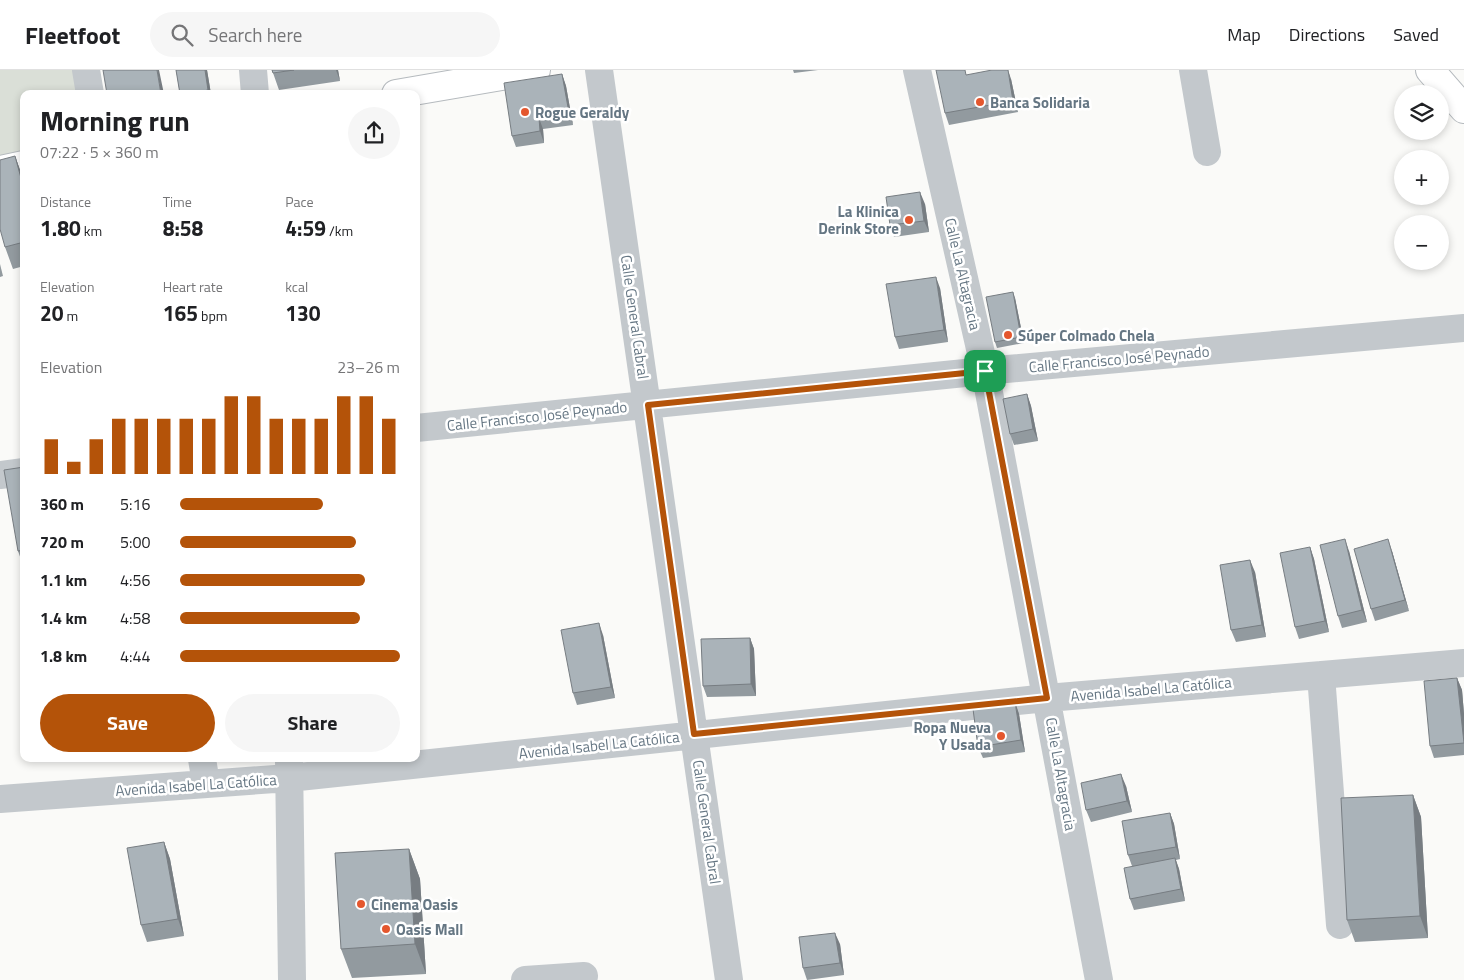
<!DOCTYPE html>
<meta charset="utf-8">
<style>
body{margin:0;font-family:"Titillium Web",sans-serif;background:#f6f6f6;color:#202124;height:100vh;display:flex;flex-direction:column;font-size:19px;white-space:nowrap}
*{box-sizing:border-box;margin:0}
p{font-size:16px;color:#757577}
.icon{flex:none;width:28px;height:28px;fill:none;stroke:currentColor;stroke-width:2;stroke-linecap:round;stroke-linejoin:round}
.map{position:relative;flex:1;overflow:hidden}
.panel{position:absolute;left:20px;top:20px;width:400px;height:672px;display:flex;flex-direction:column;background:#fff;border-radius:10px;box-shadow:0 2px 8px #0003}
.panel>*{flex:none}
.tools{position:absolute;left:1394px;top:15px;display:grid;gap:10px}
.tools a{display:grid;place-items:center;width:55px;height:55px;border-radius:50%;background:#fff;box-shadow:0 2px 8px #0003;font-size:25px}
.pin{position:absolute;display:grid;place-items:center;width:42px;height:42px;color:#fff;margin:-21px;border-radius:10px;box-shadow:0 2px 8px #0006}
.round{display:grid;place-items:center;flex:none;width:52px;height:52px;border-radius:26px;background:#f6f6f6}
.overview{display:flex;align-items:center;justify-content:space-between;height:85px;padding:0 20px}
h1{font-size:28px;font-weight:700;line-height:38px}
.stats{display:grid;grid-template-columns:repeat(3,1fr);gap:8px;height:85px;padding:5px 20px}
.stats div{display:grid;align-content:center}
.stats b{font-size:21px;font-weight:700}
.stats small{font-size:14px;font-weight:400}
.stats p{font-size:14px}
.chart{height:140px;padding:10px 20px}
.chart p{display:flex;justify-content:space-between}
.chart svg{width:100%;height:90px;margin-top:5px;stroke:#b45309;stroke-width:6}
.button{display:flex;gap:10px;margin-top:auto;padding:10px 20px}
.button a{flex:1;height:58px;border-radius:30px;background:#b45309;color:#fff;font-size:20px;font-weight:700;line-height:58px;text-align:center}
.button a+a{background:#f6f6f6;color:#202124}
ul{padding:0 20px;list-style:none;font-size:16px}
li{display:grid;grid-template-columns:80px 60px 1fr;align-items:center;height:38px}
li i{height:12px;border-radius:6px;background:#b45309}
header{display:flex;align-items:center;gap:30px;box-sizing:border-box;height:70px;padding:0 25px;background:#fff;border-bottom:1px solid #e0e0e0}
header strong{font-size:24px}
nav{display:flex;gap:28px;margin-inline-start:auto;font-size:18px}
.search{width:350px;height:45px;background:#f6f6f6;display:flex;align-items:center;gap:12px;box-sizing:border-box;padding:0 18px;border-radius:28px;color:#757577;font-size:19px}
.map>svg:first-child{display:block}
.green{fill:#dadfd7}
.lines{fill:none;stroke-linecap:round;stroke-linejoin:round}
.major-casing{stroke:#b5babe;stroke-width:30}
.minor{stroke:#c3c8cc;stroke-width:28}
.major{stroke:#fff;stroke-width:28}
.wall{fill:#929a9f}
.shaded-wall{fill:#777d82}
.building{fill:#aab3b9;stroke:#777d82}
.route-casing{stroke:#fff;stroke-width:10}
.route{stroke:#b45309;stroke-width:6}
.poi-dot{fill:#e4572e;stroke:#fff;stroke-width:2}
.labels{text-anchor:middle;dominant-baseline:central;stroke-width:5;stroke-linejoin:round;paint-order:stroke}
.poi-label{font-size:15px;font-weight:bold;fill:#657683;stroke:#fff;text-anchor:start}
.street-label{font-size:15px;fill:#657683;stroke:#fff}
</style>
<header>
<strong>Fleetfoot</strong>
<div class="search"><svg class="icon" aria-label="search" viewBox="0 0 24 24"><circle cx="10" cy="10" r="6"/><path d="M15 15l6 6"/></svg>Search here</div>
<nav><a>Map</a><a>Directions</a><a>Saved</a></nav>
</header>
<div class="map">
<svg width="1464" height="910" viewBox="0 0 1464 910">
<rect width="100%" height="100%" fill="#fafaf8"/>
<path class="green" d="M0,0H81L86,24H24V92L0,96Z"/>
<g class="lines">
<defs>
<path id="major" d="M1430,0L1464,39
M396,24L536,0
M0,100L24,95"/>
</defs>
<use href="#major" class="major-casing"/>
<path class="minor" d="M86,0L90,24
M253,0L255,24
M599,0L729,910
M917,0L985,301L1099,910
M1193,0L1207,82
M416,358L985,301L1464,258
M0,405L24,402
M1321,605L1340,855
M202,689L206,713
M289,690L292,910
M0,729L289,708L1047,628L1464,593
M525,910L584,906"/>
<use href="#major" class="major"/>
</g>
<path class="wall" d="M176,0H207L211,24H180Z
M272,0H338L340,11L279,20Z
M793,0H818L794,3Z
M562,4L566,16L573,55L543,59L544,73L516,77L512,66Z
M968,5L1011,9L1018,42L949,55L945,43Z
M15,86L24,111V196L13,199L5,177Z
M925,134L929,162L894,167L890,155Z
M0,194L3,206L0,207Z
M940,218L948,272L899,279L895,267Z
M1015,228L1024,273L997,278L995,272Z
M1027,324L1031,336L1038,371L1014,375L1010,364Z
M24,397V498L18,481Z
M1310,477L1314,489L1329,562L1299,569L1295,557Z
M1349,481L1367,552L1342,558L1338,546Z
M1392,481L1409,541L1375,551L1371,539Z
M1255,502L1266,567L1236,572L1231,560Z
M603,565L615,628L577,635L573,623Z
M750,568L754,579L756,626L707,627L703,616Z
M1457,608L1462,620L1464,644V685L1434,688L1430,676Z
M1015,632L1019,644L1025,682L983,688L978,677Z
M1126,716L1132,742L1091,752L1086,740Z
M1413,725L1421,747L1428,868L1355,872L1347,850Z
M1170,743L1174,754L1180,789L1176,790L1179,799L1185,831L1134,840L1130,829L1132,796L1128,785Z
M164,772L170,789L184,866L147,872L141,855Z
M409,779L420,809L426,904L352,908L341,879Z
M840,874L844,905L807,910L803,898Z"/>
<path class="shaded-wall" d="M157,0H159L164,24H161Z
M205,0H207L211,24H209L208,20Z
M336,0H338L340,11Z
M1008,0L1011,9L1018,42L1013,31Z
M562,4L566,16L573,55L569,43Z
M539,48L543,59L544,73L540,61Z
M15,86L24,111V119Z
M920,122L925,134L929,162L924,151Z
M936,207L940,218L948,272L944,260Z
M1013,222L1015,228L1024,273L1021,267Z
M1027,324L1031,336L1038,371L1033,359Z
M1345,469L1349,481L1367,552L1362,540Z
M1388,469L1392,481L1409,541L1405,530Z
M1310,477L1314,489L1329,562L1325,551Z
M1250,490L1255,502L1266,567L1262,555Z
M599,553L603,565L615,628L611,617Z
M750,568L754,579L756,626L751,614Z
M1457,608L1462,620L1464,644V673Z
M1015,632L1019,644L1025,682L1021,670Z
M1121,704L1126,716L1132,742L1127,731Z
M1413,725L1421,747L1428,868L1420,846Z
M1170,743L1174,754L1180,789L1176,777Z
M164,772L170,789L184,866L178,849Z
M409,779L420,809L426,904L415,874Z
M1175,788L1179,799L1185,831L1181,819Z
M835,863L840,874L844,905L840,893Z"/>
<path class="building" d="M103,0H157L161,24H107Z
M176,0H205L208,20L188,24H180Z
M272,0H294L273,3Z
M936,0H965L966,5L992,0H1008L1013,31L945,43Z
M562,4L569,43L539,48L540,61L512,66L504,13Z
M15,86L24,119V172L5,177L0,159V90Z
M920,122L924,151L890,155L886,127Z
M936,207L944,260L895,267L886,214Z
M1013,222L1021,267L995,272L986,227Z
M1027,324L1033,359L1010,364L1003,329Z
M24,397V480L18,481L4,400Z
M1345,469L1362,540L1338,546L1320,475Z
M1388,469L1405,530L1371,539L1354,479Z
M1310,477L1325,551L1295,557L1280,483Z
M1250,490L1262,555L1231,560L1220,495Z
M599,553L611,617L573,623L561,560Z
M750,568L751,614L703,616L701,569Z
M1457,608L1464,673L1430,676L1424,611Z
M1015,632L1021,670L978,677L973,639Z
M1121,704L1127,731L1086,740L1081,713Z
M1413,725L1420,846L1347,850L1341,728Z
M1170,743L1176,777L1128,785L1122,751Z
M164,772L178,849L141,855L127,778Z
M409,779L415,874L341,879L335,783Z
M1175,788L1181,819L1130,829L1124,798Z
M835,863L840,893L803,898L799,867Z"/>
<g class="lines">
<defs>
<path id="route" d="M985,301L1047,628L694,664L648,335Z"/>
</defs>
<use href="#route" class="route-casing"/>
<use href="#route" class="route"/>
</g>
<g class="poi-dot">
<circle cx="980" cy="32" r="5"/>
<circle cx="525" cy="42" r="5"/>
<circle cx="909" cy="150" r="5"/>
<circle cx="1008" cy="265" r="5"/>
<circle cx="1001" cy="666" r="5"/>
<circle cx="361" cy="834" r="5"/>
<circle cx="386" cy="859" r="5"/>
</g>
<g class="labels">
<g class="poi-label">
<text x="990" y="32">Banca Solidaria</text>
<text x="535" y="42">Rogue Geraldy</text>
<text x="899" y="141" text-anchor="end">La Klinica<tspan x="899" dy="17">Derink Store</tspan></text>
<text x="1018" y="265">Súper Colmado Chela</text>
<text x="991" y="657" text-anchor="end">Ropa Nueva<tspan x="991" dy="17">Y Usada</tspan></text>
<text x="371" y="834">Cinema Oasis</text>
<text x="396" y="859">Oasis Mall</text>
</g>
<g class="street-label">
<text transform="translate(963 204) rotate(77)">Calle La Altagracia</text>
<text transform="translate(635 247) rotate(82)">Calle General Cabral</text>
<text transform="translate(1119 289) rotate(-5)">Calle Francisco José Peynado</text>
<text transform="translate(537 346) rotate(-6)">Calle Francisco José Peynado</text>
<text transform="translate(1151 619) rotate(-5)">Avenida Isabel La Católica</text>
<text transform="translate(599 675) rotate(-6)">Avenida Isabel La Católica</text>
<text transform="translate(1061 704) rotate(80)">Calle La Altagracia</text>
<text transform="translate(196 715) rotate(-4)">Avenida Isabel La Católica</text>
<text transform="translate(707 752) rotate(82)">Calle General Cabral</text>
</g>
</g>
</svg>
<div class="tools">
<a><svg class="icon" aria-label="layers" viewBox="0 0 24 24"><path d="M12 4l9 5-9 5-9-5zM3 14l9 5 9-5"/></svg></a>
<a>+</a>
<a>−</a>
</div>
<div class="pin" style="left:985px;top:301px;background:#1e9e55"><svg class="icon" aria-label="arrive" viewBox="0 0 24 24"><path d="M6 21V4h12l-3 4 3 4H6"/></svg></div>
<section class="panel">
<div class="overview"><div><h1>Morning run</h1><p>07:22 · 5 × 360 m</p></div><a class="round"><svg class="icon" aria-label="share" viewBox="0 0 24 24"><path d="M12 15V3M7 8l5-5 5 5M5 13v7h14v-7"/></svg></a></div>
<div class="stats">
<div><p>Distance</p><b>1.80<small> km</small></b></div>
<div><p>Time</p><b>8:58</b></div>
<div><p>Pace</p><b>4:59<small> /km</small></b></div>
</div>
<div class="stats">
<div><p>Elevation</p><b>20<small> m</small></b></div>
<div><p>Heart rate</p><b>165<small> bpm</small></b></div>
<div><p>kcal</p><b>130</b></div>
</div>
<div class="chart"><p><span>Elevation</span>23–26 m</p>
<svg viewBox="0 0 160 44" preserveAspectRatio="none"><path d="M5 44V27M15 44V38M25 44V27M35 44V17M45 44V17M55 44V17M65 44V17M75 44V17M85 44V6M95 44V6M105 44V17M115 44V17M125 44V17M135 44V6M145 44V6M155 44V17"/></svg>
</div>
<ul>
<li><b>360 m</b>5:16<i style="width:65%"></i></li>
<li><b>720 m</b>5:00<i style="width:80%"></i></li>
<li><b>1.1 km</b>4:56<i style="width:84%"></i></li>
<li><b>1.4 km</b>4:58<i style="width:82%"></i></li>
<li><b>1.8 km</b>4:44<i style="width:100%"></i></li>
</ul>
<div class="button"><a>Save</a><a>Share</a></div>
</section>
</div>
